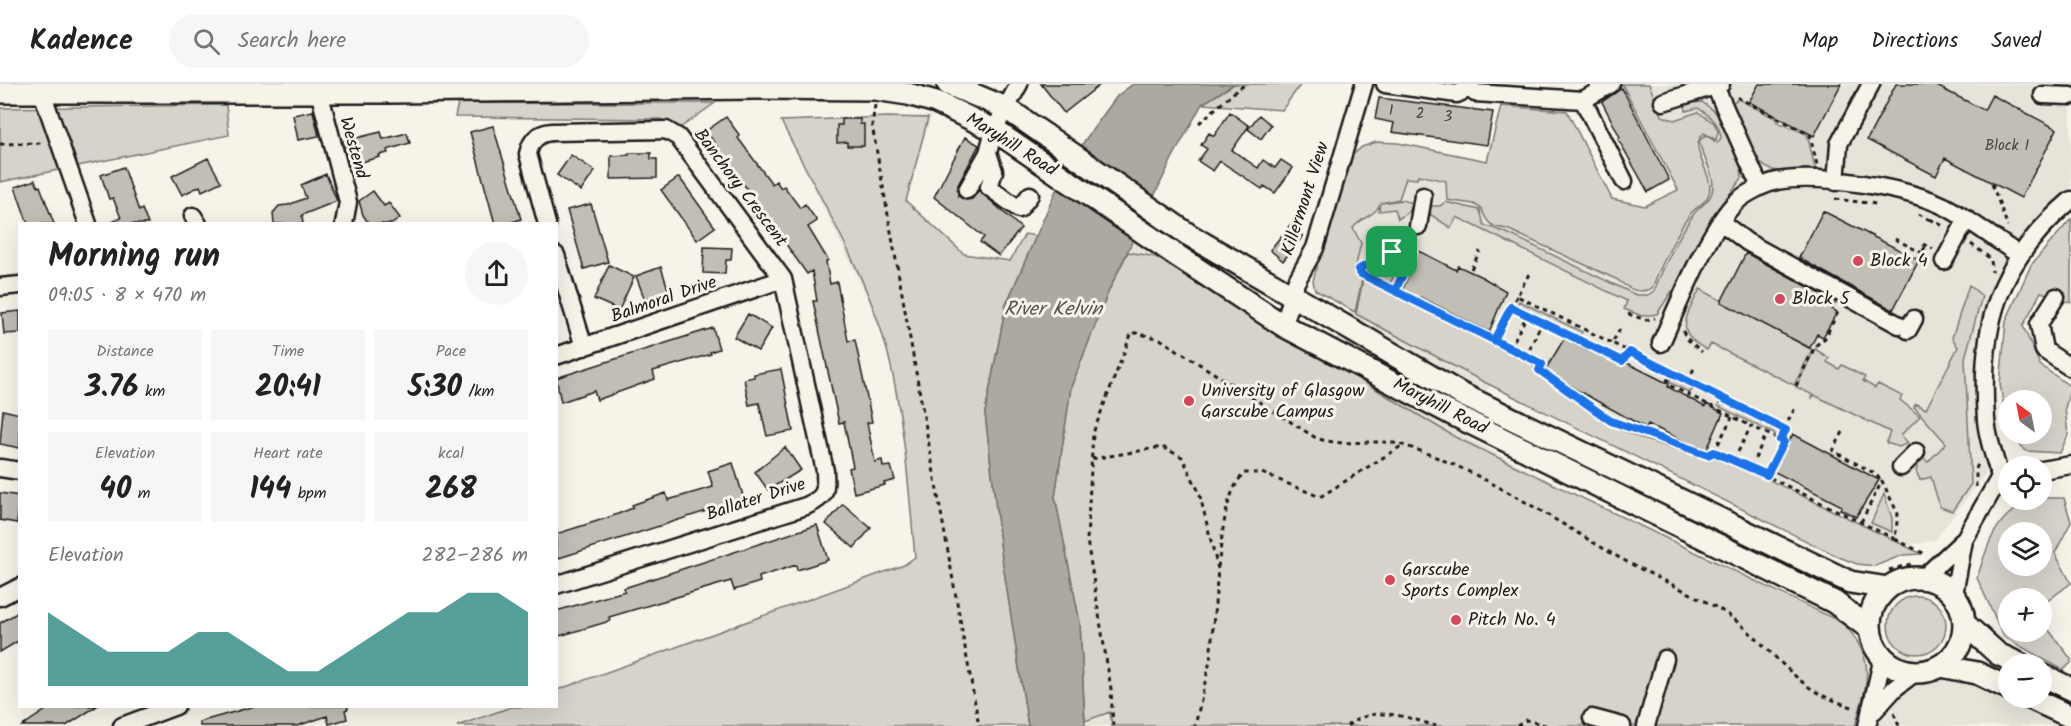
<!DOCTYPE html>
<meta charset="utf-8">
<style>
body{margin:0;font-family:Kalam,sans-serif;background:#f6f6f6;color:#222;height:100vh;display:flex;flex-direction:column;font-size:22px;white-space:nowrap}
*{box-sizing:border-box;margin:0}
p{font-size:20px;color:#767676}
.icon{flex:none;width:33px;height:33px;fill:none;stroke:currentColor;stroke-width:2;stroke-linecap:round;stroke-linejoin:round}
.map{position:relative;flex:1;overflow:hidden}
.details{position:absolute;left:18px;top:138px;width:540px;height:486px;display:flex;flex-direction:column;background:#fff;border-radius:0px;box-shadow:0 6px 24px #0002}
.details>*{flex:none}
.needle{width:39px;rotate:328deg}
.tools{position:absolute;left:1998px;top:306px;display:grid;gap:12px}
.tools a{display:grid;place-items:center;width:54px;height:54px;border-radius:50%;background:#fff;box-shadow:0 6px 24px #0002;font-size:30px}
.pin{position:absolute;display:grid;place-items:center;width:51px;height:51px;color:#fff;margin:-26px;border-radius:12px;box-shadow:0 3px 9px #0006}
.round{display:grid;place-items:center;flex:none;width:63px;height:63px;border-radius:32px;background:#f6f6f6}
.overview{display:flex;align-items:center;justify-content:space-between;height:102px;padding:0 30px}
h1{font-size:33px;font-weight:600;line-height:45px}
.stats{display:grid;grid-template-columns:repeat(3,1fr);gap:9px;height:102px;padding:6px 30px}
.stats div{display:grid;align-content:center;border-radius:0px;background:#f6f6f6;text-align:center}
.stats b{font-size:30px;font-weight:600}
.stats small{font-size:16px;font-weight:400}
.stats p{font-size:16px}
.chart{height:168px;padding:12px 30px}
.chart p{display:flex;justify-content:space-between}
.chart svg{width:100%;height:108px;margin-top:6px;fill:#0f766e;opacity:.7}
header{display:flex;align-items:center;gap:36px;box-sizing:border-box;height:84px;padding:0 30px;background:#fff;border-bottom:2px solid #e0e0e0}
header strong{font-size:28px}
nav{display:flex;gap:33px;margin-inline-start:auto;font-size:21px}
.search{width:420px;height:54px;background:#f6f6f6;display:flex;align-items:center;gap:15px;box-sizing:border-box;padding:0 21px;border-radius:33px;color:#767676;font-size:22px}
.map>svg:first-child{display:block}
.built{fill:#e6e3d9}
.green{fill:#d7d3cb;stroke:#7a7874;stroke-width:1.5;fill-rule:evenodd}
.water{fill:#aca9a2;stroke:#72716c;stroke-width:1.5}
.building{fill:#c0beb5;stroke:#1c1c1c;stroke-width:1.5}
.lines{fill:none;stroke-linecap:round;stroke-linejoin:round}
.minor-casing{stroke:#1c1c1c;stroke-width:21}
.major-casing{stroke:#1c1c1c;stroke-width:26}
.path{stroke:#1c1c1c;stroke-width:3;stroke-dasharray:4.5 4.5;stroke-linecap:butt}
.minor{stroke:#f7f3e8;stroke-width:16}
.major{stroke:#f7f3e8;stroke-width:21}
.route-casing{stroke:#fff;stroke-width:12}
.route{stroke:#1a73e8;stroke-width:8}
.poi-dot{fill:#d1495b;stroke:#f7f3e8;stroke-width:2}
.labels{text-anchor:middle;dominant-baseline:central;stroke-width:6;stroke-linejoin:round;paint-order:stroke}
.number-label{font-size:15px;fill:#454442}
.street-label{font-size:18px;fill:#1c1c1c;stroke:#f7f3e8}
.poi-label{font-size:18px;fill:#1c1c1c;stroke:#f7f3e8;text-anchor:start}
.water-label{font-size:20px;font-style:italic;fill:#565452;stroke:#f7f3e8}
</style>
<header>
<strong>Kadence</strong>
<div class="search"><svg class="icon" aria-label="search" viewBox="0 0 24 24"><circle cx="10" cy="10" r="6"/><path d="M15 15l6 6"/></svg>Search here</div>
<nav><a>Map</a><a>Directions</a><a>Saved</a></nav>
</header>
<div class="map">
<svg width="2071" height="642" viewBox="0 0 2071 642">
<rect width="100%" height="100%" fill="#f7f3e8"/>
<filter id="ink" filterUnits="userSpaceOnUse"><feTurbulence type="fractalNoise" baseFrequency=".0167" numOctaves="2"/><feDisplacementMap in="SourceGraphic" scale="12" xChannelSelector="R" yChannelSelector="G"/><feConvolveMatrix kernelMatrix="1 2 1 2 8 2 1 2 1" color-interpolation-filters="sRGB"/></filter>
<g filter="url(#ink)">
<path class="built" d="M1645,0H2071V119L2010,177L1984,269L1986,389L1935,456L1858,472L1499,284L1463,352L1852,552L2008,602V614L2042,612L2071,621V642H457L511,623L556,622L557,606L904,481L916,473L908,388L890,278L869,216L781,37L931,32L906,116L964,170L1010,177L1025,150L1037,152L1057,104L1247,231L1339,282L1353,207L1349,82L1395,66L1655,172L1693,110Z"/>
<path class="green" d="M1234,0H1301L1282,26L1202,20Z
M1622,0H1649L1662,32L1674,36L1698,28L1714,39L1718,47L1716,56L1704,49C1686,64 1715,90 1709,109C1706,120 1698,121 1691,129C1679,144 1659,186 1652,204C1640,211 1628,205 1618,196L1507,145C1491,143 1487,140 1482,125L1474,120L1447,116L1446,97L1418,91L1417,95L1406,94L1399,115L1381,119L1402,116L1413,119L1409,128L1398,135L1395,125L1379,127L1380,120C1376,131 1361,134 1353,144L1361,159L1354,190L1362,196L1355,228L1315,206L1313,197L1343,79L1362,63L1376,58L1398,59L1487,77L1501,22L1567,27L1612,115L1645,122L1678,106Z
M1738,15L1775,34L1777,38L1807,50L1816,88C1774,86 1764,96 1746,53C1741,41 1735,30 1733,18Z
M1702,18L1718,30L1741,82L1742,94L1718,125L1676,209L1672,207L1657,230L1642,232L1624,225L1627,217L1457,133L1451,144L1431,131L1428,122H1440L1445,118L1480,126L1484,141L1507,149L1636,211H1648L1654,207C1664,182 1678,153 1693,131C1701,120 1712,118 1713,102C1713,86 1702,72 1699,57L1706,51L1717,59L1721,54C1719,38 1711,33 1698,24L1686,27L1685,20Z
M458,19H715L680,44L660,35L455,33Z
M226,21L229,51L0,98V24Z
M888,33L928,34L906,117L964,170L1010,177L1025,150L1036,152L1006,221L985,329L1001,467L1028,642H457L511,623L556,622L557,606L904,481L915,473C909,409 905,342 890,278C872,198 818,111 781,37Z
M2071,135V219L2041,208L2023,242L2040,281L2071,303L2065,324L2068,351L2060,369L2026,367L2010,350H2042V316H2008V347L2000,300L2006,237L2031,181Z
M1128,168L1156,173L1235,224L1339,283L1455,353L1843,539C1877,576 1868,597 1855,642H1112L1110,628L1085,637L1080,539L1055,413L1071,303L1109,206Z
M1396,172H1403L1390,200L1364,187Z
M1363,195L1535,279L1534,284C1562,308 1592,333 1626,348C1655,361 1688,368 1719,375L1722,373L1922,470L1903,471L1875,482L1857,480L1839,473L1480,296L1356,230Z
M1969,201L1982,212L1965,274L1971,400L1952,427L1940,423L1931,393L1920,396L1916,387L1921,373L1928,378L1946,359L1914,323L1916,320L1926,325L1958,263L1952,254Z
M1700,205L1812,266L1794,301L1711,260L1707,266C1673,248 1686,233 1700,205Z
M1519,217L1582,248L1579,253L1516,223Z
M1815,265L1829,274L1827,278L1839,285L1842,281L1865,293L1863,297L1875,304L1878,300L1902,312L1900,316L1920,332L1901,351L1908,359L1899,363L1886,359L1890,348L1814,311L1812,314L1811,310L1796,303Z
M1672,292L1783,347L1780,353L1718,322L1720,317L1693,304L1690,309L1669,298Z
M1884,410L1892,434V448L1871,439Z
M2042,414H2064L2071,438L2055,469L2071,499L2042,521V514H2008V548H2042V537L2071,575V579L2063,586L2004,553L1977,494C1985,471 1990,447 2009,430C2019,422 2034,419 2042,414ZM2008,448H2042V482H2008Z
M1888 541a29 29 0 1 1 58 0a29 29 0 1 1-58 0Z"/>
<path class="water" d="M1133,0H1234L1202,20L1172,75L1109,206L1071,303L1055,413L1080,539L1085,642H1028L1001,467L985,329L1006,221L1057,104L1085,56L1117,12Z"/>
<path class="building" d="M1041,0H1101L1064,29Z
M1759,0H1841L1814,52L1749,18Z
M1896,0H1933L1984,26L1992,11L2057,45L2021,114L1945,74L1936,92L1867,56Z
M1622,4L1669,96L1648,108L1618,55L1620,53L1602,18Z
M1379,14L1493,28L1487,61L1392,48L1394,39L1375,35Z
M313,27L319,52L298,56L293,31Z
M1230,28L1249,42L1232,66L1258,84L1263,76L1275,84L1281,76L1293,84L1275,109L1264,102L1262,105L1220,77L1213,87L1198,77L1207,65L1201,61L1209,49L1214,52Z
M1259,31L1271,41L1261,55L1248,45Z
M726,33L740,52L738,54L772,100L776,97L781,104L784,102L800,124L805,120L817,137L808,143L828,176L826,178L830,200L837,198L848,257L855,256L872,338L867,339L875,378L882,376L883,383L891,382L895,396L884,399L885,401L854,409L849,384L853,383L844,338L839,339L816,231L813,217H817L812,187L807,190L706,47Z
M842,35H860V40H864V62H847V58L837,59V41H842Z
M493,42L521,135L507,140H495L470,48Z
M381,48L383,55L407,49L410,59L387,66L388,69L379,71L380,73L350,81L344,57Z
M965,53L979,61L958,101V112L966,116L972,115L979,106L1021,144L999,172L980,158L984,153L934,113Z
M629,69H651V75H657V94L611,95V72L629,71Z
M571,71L595,87L581,107L557,91Z
M208,74L221,98L202,107L200,102L182,111L172,92Z
M124,83L139,127L142,125L148,140H108L121,134L113,114L109,115L101,91Z
M326,90L337,117L302,131L303,140H274L273,129L279,122L288,121L306,114L301,101Z
M679,93L715,143L697,156L661,106Z
M35,96L38,103L40,102L54,140H28L15,103Z
M373,107L384,122L389,119L400,134L392,140H369L363,131L359,117Z
M591,120L608,178L584,185L567,126Z
M1823,127L1919,176L1893,226L1799,174Z
M1290,141L1303,152L1283,177L1270,166Z
M704,163L732,164L731,176H726L725,190L703,189Z
M1419,167L1456,186L1458,182L1482,193L1506,207L1489,248L1420,213L1418,217L1401,209Z
M1746,169L1836,218L1832,225L1837,228L1823,253L1817,250L1810,264L1721,218Z
M609,181L634,193L619,226L594,215Z
M661,183L669,208L645,216L636,192Z
M20,227V249L4,250L2,229Z
M748,230L772,244L758,267L734,253Z
M713,244L719,265L710,268L711,270L653,287L655,295L597,316L594,307L561,318L556,294Z
M1567,250L1584,259L1582,262L1621,281L1623,277L1669,300L1668,303L1705,323L1707,320L1723,329L1706,368L1648,340L1646,344L1544,288Z
M781,285L793,347L767,352L759,319L749,321L744,295L754,293V290Z
M3,326L20,330V364L0,360Z
M1793,350L1879,396L1856,433L1840,425L1842,422L1773,387Z
M785,363L801,386L768,406L755,388Z
M733,379L744,415L556,475V450L610,433L633,424L632,421L666,409L668,416L713,403L708,387Z
M0,409L20,412L17,439L0,436Z
M843,420L871,444L854,464L826,440Z
M817,441L828,476L797,486L796,481L759,493L760,498L734,506L731,497L609,533L610,537L556,553V527L625,507L624,504Z
M20,527V556L0,568V539Z
M52,622H97L66,642H22Z
M255,622H348V625L345,626L347,635L329,640L327,632L297,642H200L199,638Z"/>
<g class="lines">
<defs>
<path id="minor" d="M39,0L88,140
M317,0L348,118L344,140
M1385,0L1457,10L1470,4L1475,9L1583,16L1624,97
M1715,2L1760,103
M2043,11L2071,12
M1583,16L1611,0
M1663,18L1721,0
M988,69L994,87L989,103L1019,125L1030,111
M1836,98L1839,60L1871,0
M967,106L988,69L994,46L1019,0
M193,132L198,140
M1721,138L1747,158L1899,241
M547,140L528,70C531,56 538,49 552,48L666,46L678,53L783,195L825,387C826,408 826,413 806,422L556,501
M1418,142L1423,112
M556,171L584,263
M1944,177L1967,135
M0,203L20,201
M2056,213L2039,240L2044,266L2071,284
M1284,242L1296,198L1315,164L1364,0
M1908,246L1914,235
M1661,259C1678,222 1709,144 1736,118C1746,109 1764,100 1777,97C1819,89 1908,104 1946,123C1972,137 1995,155 2019,171
M556,272L783,195
M1901,383L1916,368
M0,384L20,387
M2042,386L2071,381
M2000,393C1995,374 1987,354 1986,335C1979,240 1998,178 2071,116
M1923,494L1964,456L2000,393
M1954,510L1964,456
M0,513L20,503
M1874,627L1895,604L1916,588
M1592,634L1622,642
M122,642L176,622
M1646,642L1665,575
M1867,642L1883,573"/>
<path id="major" d="M948,0L1006,24L1189,151L1461,310L1850,498L1888,504
M0,8H391L757,4L875,5L908,10L936,18L994,46L1176,171L1284,242L1450,329L1834,518L1870,545
M1870 541a47 47 0 1 1 94 0a47 47 0 1 1-94 0Z
M1965,540L1998,570L2020,580
M1941,582L1977,589L2008,604
M2042,591L2071,605
M2030,614L2071,633"/>
</defs>
<use href="#minor" class="minor-casing"/>
<use href="#major" class="major-casing"/>
<path class="path" d="M1737,13L1810,51L1817,81
M875,21L872,41L979,642
M1199,39L1239,4L1248,0
M0,60L43,59
M1992,100L2008,143
M1835,115L1876,120
M1918,130L1930,136
M1930,135L1945,143
M1895,155L1922,169
M1923,160L1933,165
M1971,160L1991,175L1992,188
M1919,175L1926,161
M1471,185L1480,167
M1529,190L1517,212L1612,259
M1395,207L1412,166C1391,167 1376,174 1359,185V189L1363,191L1542,280L1539,286L1611,337L1708,371L1714,368L1734,376L1895,455
M1517,212L1511,223L1622,277L1630,268
M1628,230L1646,236L1655,234
M1620,245L1612,259L1671,289
M1683,247L1686,254L1702,268
M1494,256L1511,223
M1510,264L1527,231
M1526,273L1542,238
M1688,297L1695,282
M1796,302L1815,262L1825,254L1839,226
M1784,345L1795,324
M1843,348L1833,367L1874,389L1882,397
M1714,368L1732,333
M1092,375L1162,363L1182,373L1199,408L1218,485L1210,577L1195,642
M1734,376L1751,342L1780,356L1786,346L1671,289L1667,297L1671,302L1751,342
M1751,383L1767,349
M1767,391L1784,358L1781,357
M1976,403V385L1979,377
M1861,438L1882,397L1898,430L1895,455L1925,470
M1218,483C1223,452 1223,413 1244,389H1262L1320,413L1403,361
M1889,486L1915,479
M1894,629L1899,642
M1113,642L1111,605L1087,456L1093,349L1132,248L1160,255L1316,354C1346,365 1376,352 1406,362C1479,386 1545,430 1611,469C1644,488 1679,503 1712,521C1752,542 1777,581 1813,606C1826,614 1840,619 1855,624
M1347,642C1375,620 1406,633 1436,642
M1517,642L1526,636L1549,642"/>
<use href="#minor" class="minor"/>
<use href="#major" class="major"/>
</g>
</g>
<g class="lines" filter="url(#ink)">
<defs>
<path id="route" d="M1392,168L1412,166L1413,169L1395,207L1542,280L1539,286L1611,337L1708,371L1714,368L1767,391L1784,358L1780,356L1786,346L1630,268L1622,277L1511,223L1494,256L1363,191L1359,189V185L1392,168"/>
</defs>
<use href="#route" class="route-casing"/>
<use href="#route" class="route"/>
</g>
<g class="poi-dot">
<circle cx="1858" cy="177" r="6"/>
<circle cx="1780" cy="215" r="6"/>
<circle cx="1189" cy="317" r="6"/>
<circle cx="1390" cy="496" r="6"/>
<circle cx="1456" cy="536" r="6"/>
</g>
<g class="labels">
<g class="number-label">
<text x="1391" y="27">1</text>
<text x="1420" y="30">2</text>
<text x="1448" y="33">3</text>
<text x="2007" y="62">Block 1</text>
</g>
<g class="street-label">
<text transform="translate(1011 61) rotate(32)">Maryhill Road</text>
<text transform="translate(353 64) rotate(74)">Westend</text>
<text transform="translate(740 104) rotate(53)">Banchory Crescent</text>
<text transform="translate(1306 115) rotate(-72)">Killermont View</text>
<text transform="translate(664 216) rotate(-19)">Balmoral Drive</text>
<text transform="translate(1440 323) rotate(27)">Maryhill Road</text>
<text transform="translate(756 416) rotate(-18)">Ballater Drive</text>
</g>
<g class="poi-label">
<text x="1870" y="177">Block 4</text>
<text x="1792" y="215">Block 5</text>
<text x="1201" y="307">University of Glasgow<tspan x="1201" dy="21">Garscube Campus</tspan></text>
<text x="1402" y="486">Garscube<tspan x="1402" dy="21">Sports Complex</tspan></text>
<text x="1468" y="536">Pitch No. 4</text>
</g>
<g class="water-label">
<text x="1053" y="226">River Kelvin</text>
</g>
</g>
</svg>
<div class="tools">
<a><svg class="needle" viewBox="-14 -14 28 28"><path d="M0-13l5 13h-10z" fill="#e53935"/><path d="M0 13l5-13h-10z" fill="#767676"/></svg></a>
<a><svg class="icon" aria-label="locate" viewBox="0 0 24 24"><circle cx="12" cy="12" r="6"/><path d="M12 2v4M12 18v4M2 12h4M18 12h4"/></svg></a>
<a><svg class="icon" aria-label="layers" viewBox="0 0 24 24"><path d="M12 4l9 5-9 5-9-5zM3 14l9 5 9-5"/></svg></a>
<a>+</a>
<a>−</a>
</div>
<div class="pin" style="left:1392px;top:168px;background:#1e9e55"><svg class="icon" aria-label="arrive" viewBox="0 0 24 24"><path d="M6 21V4h12l-3 4 3 4H6"/></svg></div>
<section class="details">
<div class="overview"><div><h1>Morning run</h1><p>09:05 · 8 × 470 m</p></div><a class="round"><svg class="icon" aria-label="share" viewBox="0 0 24 24"><path d="M12 15V3M7 8l5-5 5 5M5 13v7h14v-7"/></svg></a></div>
<div class="stats">
<div><p>Distance</p><b>3.76<small> km</small></b></div>
<div><p>Time</p><b>20:41</b></div>
<div><p>Pace</p><b>5:30<small> /km</small></b></div>
</div>
<div class="stats">
<div><p>Elevation</p><b>40<small> m</small></b></div>
<div><p>Heart rate</p><b>144<small> bpm</small></b></div>
<div><p>kcal</p><b>268</b></div>
</div>
<div class="chart"><p><span>Elevation</span>282–286 m</p>
<svg viewBox="0 0 160 44" preserveAspectRatio="none"><path d="M0 44V14L10 22L20 30L30 30L40 30L50 22L60 22L70 30L80 38L90 38L100 30L110 22L120 14L130 14L140 6L150 6L160 14V44z"/></svg>
</div>
</section>
</div>
